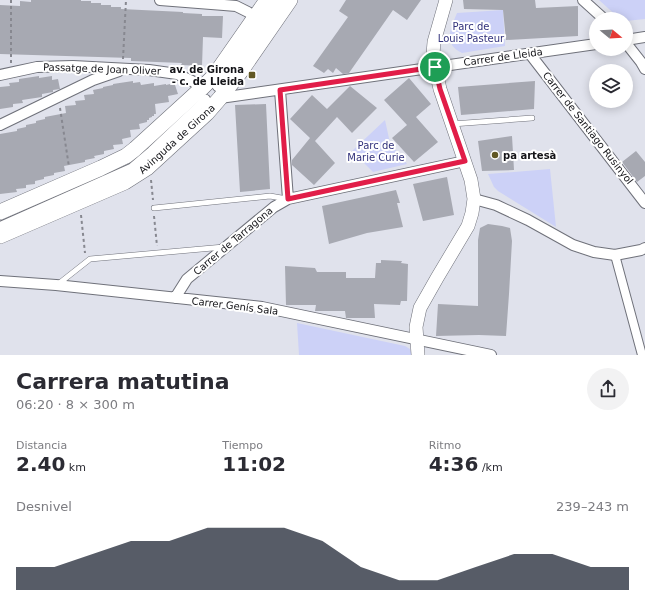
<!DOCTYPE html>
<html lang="es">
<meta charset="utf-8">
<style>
body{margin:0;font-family:"DejaVu Sans",sans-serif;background:#f2f2f3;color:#2b2b33;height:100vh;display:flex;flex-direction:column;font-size:15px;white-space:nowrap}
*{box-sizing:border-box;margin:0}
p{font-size:13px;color:#7c7c81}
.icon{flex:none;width:22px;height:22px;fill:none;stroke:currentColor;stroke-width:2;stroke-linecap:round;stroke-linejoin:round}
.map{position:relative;height:355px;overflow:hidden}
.sheet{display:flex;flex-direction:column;background:#fff;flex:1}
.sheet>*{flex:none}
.needle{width:26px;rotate:108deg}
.fabs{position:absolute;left:589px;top:12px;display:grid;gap:8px}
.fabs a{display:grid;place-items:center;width:44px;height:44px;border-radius:50%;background:#fff;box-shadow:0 2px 10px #0003;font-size:20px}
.pin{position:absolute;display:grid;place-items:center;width:34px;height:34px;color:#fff;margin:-17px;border:2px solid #fff;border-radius:50%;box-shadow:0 1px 4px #0007}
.round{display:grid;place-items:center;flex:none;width:42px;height:42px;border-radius:21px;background:#f2f2f3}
.headline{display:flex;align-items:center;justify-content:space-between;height:68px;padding:0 16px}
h1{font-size:22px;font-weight:700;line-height:30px}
.figures{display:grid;grid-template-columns:repeat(3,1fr);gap:6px;height:68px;padding:4px 16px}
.figures div{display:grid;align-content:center}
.figures b{font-size:20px;font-weight:700}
.figures small{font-size:11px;font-weight:400}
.figures p{font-size:11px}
.chart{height:112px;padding:8px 16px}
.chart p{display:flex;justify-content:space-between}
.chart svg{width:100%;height:72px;margin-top:4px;fill:#111827;opacity:.7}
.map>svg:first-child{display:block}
.green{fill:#ccd1f7}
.building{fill:#a7a9b2}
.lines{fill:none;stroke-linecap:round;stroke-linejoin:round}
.service-casing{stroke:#6f717a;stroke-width:6}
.pedestrian-casing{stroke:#6f717a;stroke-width:10}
.minor-casing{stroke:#6f717a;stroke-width:12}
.tertiary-casing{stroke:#6f717a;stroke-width:14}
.secondary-casing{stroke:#6f717a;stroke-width:16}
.path{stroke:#878890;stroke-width:2;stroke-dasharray:3 3;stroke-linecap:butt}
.service{stroke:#fff;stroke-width:5}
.pedestrian{stroke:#fff;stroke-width:8}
.minor{stroke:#fff;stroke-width:10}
.tertiary{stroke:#fff;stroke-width:13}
.secondary{stroke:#fff;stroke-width:15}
.route-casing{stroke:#fff;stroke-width:8}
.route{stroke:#e11d48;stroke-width:5}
.poi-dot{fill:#615723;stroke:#fff;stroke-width:1.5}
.labels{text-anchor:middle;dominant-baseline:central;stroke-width:4;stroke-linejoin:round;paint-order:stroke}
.park-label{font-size:10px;fill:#31317b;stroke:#fff}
.street-label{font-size:10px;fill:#141418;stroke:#fff}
.poi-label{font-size:10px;font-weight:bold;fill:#141418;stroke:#fff;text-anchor:end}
</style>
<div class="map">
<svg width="645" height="355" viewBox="0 0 645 355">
<rect width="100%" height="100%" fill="#e0e2ec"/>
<path class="green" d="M599,0H645V19L626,21V19H620Z
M503,10L505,46L462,53C442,43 451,28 457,13Z
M385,120L390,143L407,164L373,172L352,151Z
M550,169L556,227L498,191L494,187L488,174Z
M297,323L405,346L410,349L412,355H299Z"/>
<path class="building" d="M31,0H81V1H91V3H101V5H111V7H121V9L183,12V13L202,14V16H223L222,38L203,37L202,66L181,65L182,63L131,61V58L0,54V5L20,6V1L31,2Z
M346,0H421L407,20L393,10L349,73L343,74L336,68L333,73L328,69L324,73L313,66L348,17L339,11Z
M463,0H535L536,8L578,6V36L506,40L503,10L464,9Z
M39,76V78L52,76V80L58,79L60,89L53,90V92L42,94V97L22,100L23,103L13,104V107L0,109V87L10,86L9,83L19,82V79Z
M409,78L431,104L416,117L438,142L414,162L392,138L407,125L384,100Z
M133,81V83L140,82L141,85L154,83V86L166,84V85L170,84V85H175L178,94L168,96L169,102L155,104L156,114H154V116H152V117L149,118V120H147V122L139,124L140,129L130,130L131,137L122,139L123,144L113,145L114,149L104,151V154L94,156L95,158L85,160V162L64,166L65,171L54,173V175L44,177V179L35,181V184L26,185V188L16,189L17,192L0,194V134L17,131V129L26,127V125L36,123V121L45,119V117L66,113L65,106L76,105L75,101L85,100L84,95L94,94L93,90L103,88V87L113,85V84Z
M535,81L534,109L461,115L458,87Z
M350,86L377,108L352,133L337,117L315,141L335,163L314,185L292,165V160L310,138L290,119L312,95L327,109Z
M266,104L270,189L240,192L235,105Z
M512,136L514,170L482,171L478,141Z
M636,151L645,162V176L637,182L622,162Z
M447,177L454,215L423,221L413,184Z
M396,190L400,203H397L403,227L367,233L329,244L322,206Z
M488,224L502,226L510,228L512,241L509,294L506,336L479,335L436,336L438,304L478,306V240L480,228Z
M381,260L402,261L401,263L408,264L407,301H401L400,305L374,304L375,318H346L345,311H315L316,305H286L285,266L315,268L317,272H346V278H375L376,263H381Z"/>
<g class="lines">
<defs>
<path id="service" d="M452,124L532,118
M154,208L270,196L287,199
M57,285L90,259L224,247"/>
<path id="pedestrian" d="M217,87L279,0
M0,226L131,168L151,151L206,99
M615,255L642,355"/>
<path id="minor" d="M160,0L224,5L236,6L248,12L255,17
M583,0L604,19
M626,40L645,37
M626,43L641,62L645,69
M530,54L645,203
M0,75L37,67L73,66L149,70L177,74L192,81L202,88
M280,90L288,199
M220,98L596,44
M0,125L93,80L119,71
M474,199L496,205L528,220L573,245L594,252L615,255L641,250L645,248
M0,281L56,285L262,307L491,355
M175,298L187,279L274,207L288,199L465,161"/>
<path id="tertiary" d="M418,355L416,327L420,308L437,278L468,226L472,213L474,199L471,180L440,89L435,67L433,54L434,42L446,0"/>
<path id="secondary" d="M0,212L101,168L126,156L135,149L202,88L214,76L267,0
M0,236L125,182L147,168L207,113L220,98L241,71L290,0"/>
</defs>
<use href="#service" class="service-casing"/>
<use href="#pedestrian" class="pedestrian-casing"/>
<use href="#minor" class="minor-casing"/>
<use href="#tertiary" class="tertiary-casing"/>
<use href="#secondary" class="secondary-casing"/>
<path class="path" d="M123,59L126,0
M11,63V0
M60,108L69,167
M151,180L153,200
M81,215L85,253
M154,216L157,246"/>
<use href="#service" class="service"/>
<use href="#pedestrian" class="pedestrian"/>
<use href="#minor" class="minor"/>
<use href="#tertiary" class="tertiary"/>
<use href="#secondary" class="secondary"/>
</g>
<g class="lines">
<defs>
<path id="route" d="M435,67L440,89L465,161L288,199L280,90Z"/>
</defs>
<use href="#route" class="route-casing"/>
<use href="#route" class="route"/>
</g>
<g class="poi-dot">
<rect x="248" y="71" width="8" height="8" rx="2"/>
<circle cx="495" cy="155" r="4"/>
</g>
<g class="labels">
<g class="park-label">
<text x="471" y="26">Parc de<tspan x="471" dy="12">Louis Pasteur</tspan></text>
<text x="376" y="145">Parc de<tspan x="376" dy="12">Marie Curie</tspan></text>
</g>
<g class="street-label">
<text transform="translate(503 57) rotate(-8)">Carrer de Lleida</text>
<text transform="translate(102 69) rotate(2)">Passatge de Joan Oliver</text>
<text transform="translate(588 128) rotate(52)">Carrer de Santiago Rusinyol</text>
<text transform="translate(177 139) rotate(-42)">Avinguda de Girona</text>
<text transform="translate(233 241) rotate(-40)">Carrer de Tarragona</text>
<text transform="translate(235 306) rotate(7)">Carrer Genís Sala</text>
</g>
<g class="poi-label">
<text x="244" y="69">av. de Girona<tspan x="244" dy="12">- c. de Lleida</tspan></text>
<text x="503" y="155" text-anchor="start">pa artesà</text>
</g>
</g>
</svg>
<div class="fabs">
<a><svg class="needle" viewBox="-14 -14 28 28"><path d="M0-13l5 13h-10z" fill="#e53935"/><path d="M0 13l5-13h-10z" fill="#7c7c81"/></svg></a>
<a><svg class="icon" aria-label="layers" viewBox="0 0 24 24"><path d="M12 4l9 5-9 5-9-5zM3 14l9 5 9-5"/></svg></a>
</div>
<div class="pin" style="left:435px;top:67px;background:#1e9e55"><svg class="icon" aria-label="arrive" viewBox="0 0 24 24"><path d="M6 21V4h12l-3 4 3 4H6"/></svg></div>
</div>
<section class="sheet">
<div class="headline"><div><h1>Carrera matutina</h1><p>06:20 · 8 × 300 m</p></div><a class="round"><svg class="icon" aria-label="share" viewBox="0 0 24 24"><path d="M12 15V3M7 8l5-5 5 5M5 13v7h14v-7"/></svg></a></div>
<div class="figures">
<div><p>Distancia</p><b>2.40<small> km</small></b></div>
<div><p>Tiempo</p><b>11:02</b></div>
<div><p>Ritmo</p><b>4:36<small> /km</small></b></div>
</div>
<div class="chart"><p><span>Desnivel</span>239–243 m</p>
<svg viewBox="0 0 160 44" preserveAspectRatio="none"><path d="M0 44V30L10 30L20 22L30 14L40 14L50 6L60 6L70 6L80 14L90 30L100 38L110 38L120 30L130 22L140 22L150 30L160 30V44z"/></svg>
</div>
</section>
